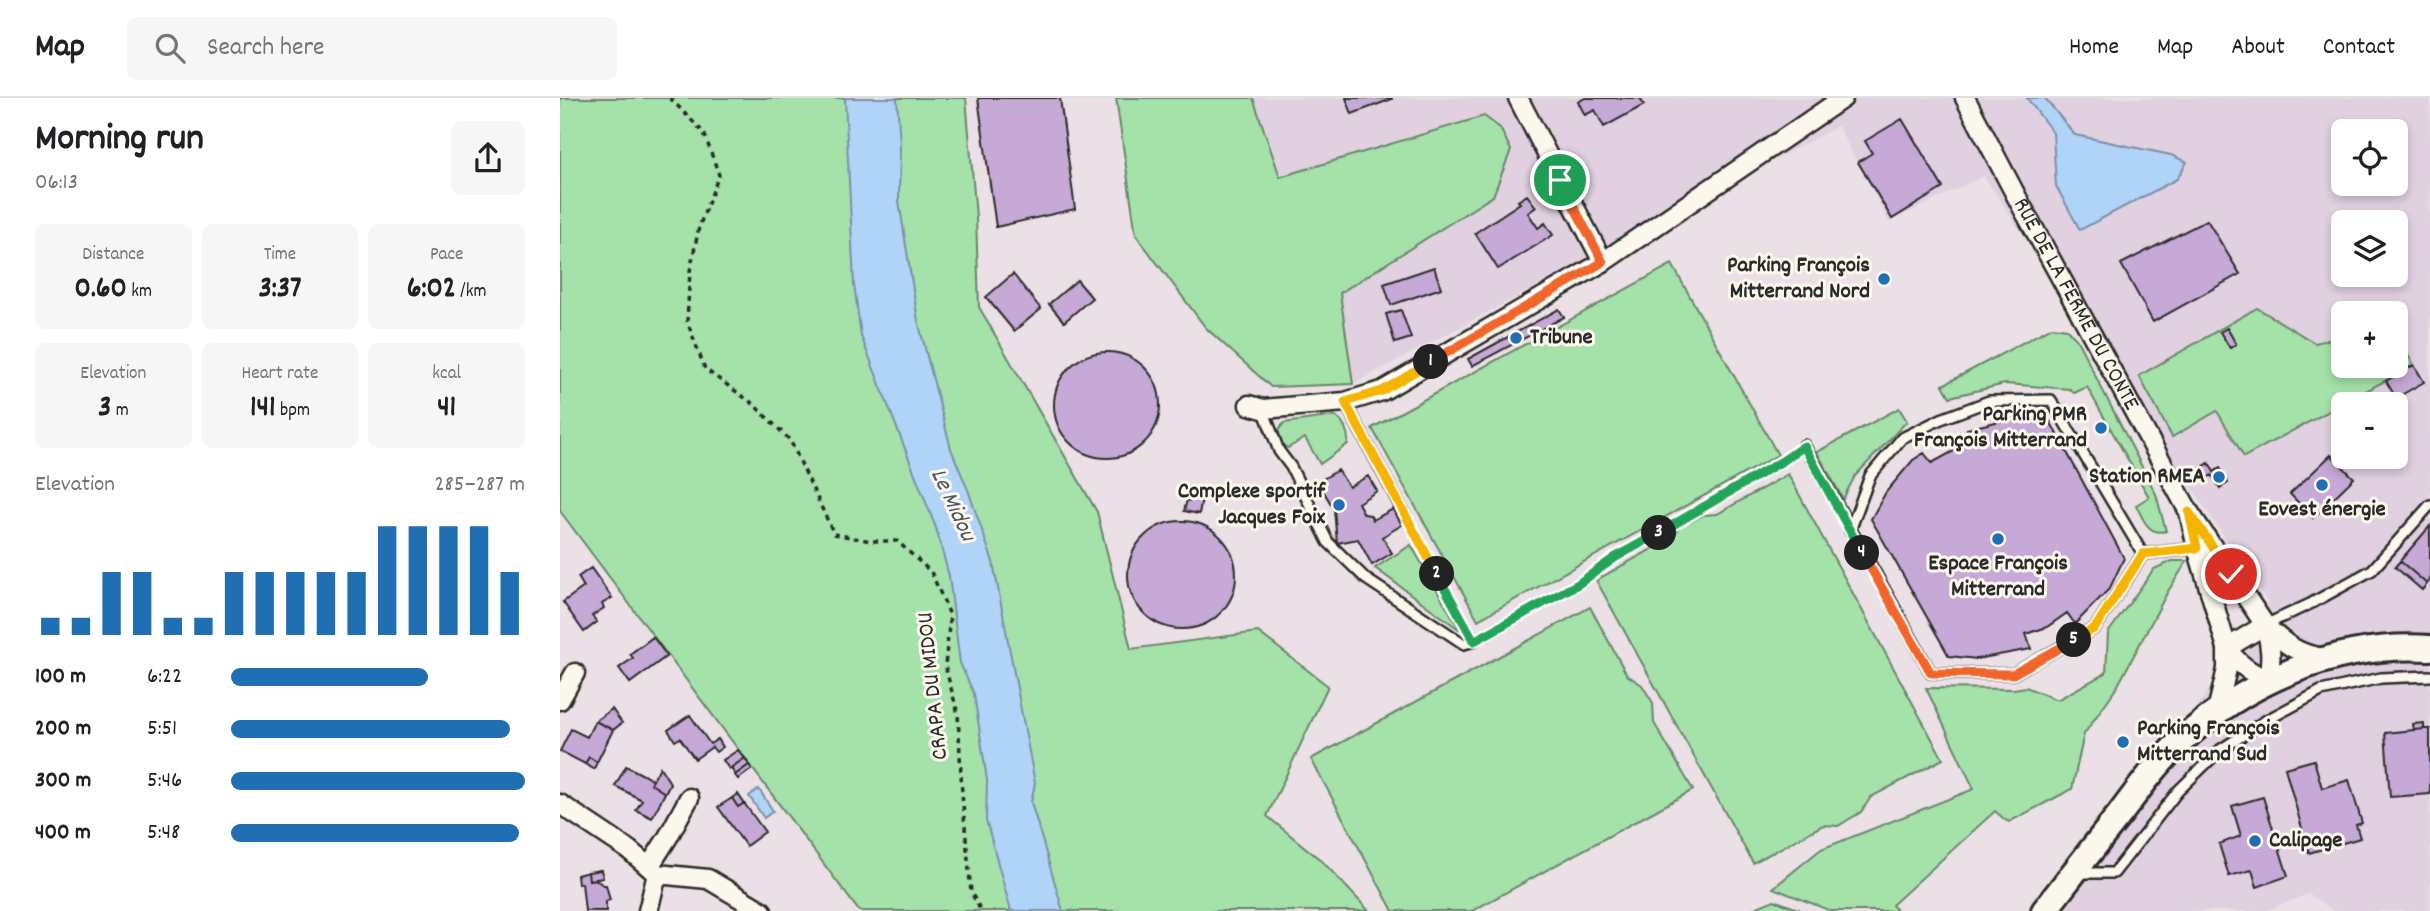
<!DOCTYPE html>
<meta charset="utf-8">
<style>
body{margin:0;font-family:Dekko,sans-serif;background:#f6f6f6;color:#202124;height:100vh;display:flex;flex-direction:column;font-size:26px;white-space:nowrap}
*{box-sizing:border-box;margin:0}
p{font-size:23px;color:#757577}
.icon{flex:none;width:38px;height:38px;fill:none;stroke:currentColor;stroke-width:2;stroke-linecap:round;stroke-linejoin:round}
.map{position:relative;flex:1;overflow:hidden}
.panel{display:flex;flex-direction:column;background:#fff;width:560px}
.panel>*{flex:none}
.buttons{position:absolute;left:1771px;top:21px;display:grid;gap:14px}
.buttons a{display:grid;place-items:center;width:77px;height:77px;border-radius:10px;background:#fff;box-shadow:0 4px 10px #0003;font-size:35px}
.pin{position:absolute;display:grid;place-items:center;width:60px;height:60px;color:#fff;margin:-30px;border:4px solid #fff;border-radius:50%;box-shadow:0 2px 7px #0007}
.km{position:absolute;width:35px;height:35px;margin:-18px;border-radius:50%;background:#222;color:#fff;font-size:19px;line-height:35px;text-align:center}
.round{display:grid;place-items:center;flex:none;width:74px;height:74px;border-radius:10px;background:#f6f6f6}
.overview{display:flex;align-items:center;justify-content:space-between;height:119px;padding:0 35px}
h1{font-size:38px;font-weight:700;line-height:52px}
.metrics{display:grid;grid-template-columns:repeat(3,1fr);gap:10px;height:119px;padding:7px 35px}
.metrics div{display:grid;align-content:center;border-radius:10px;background:#f6f6f6;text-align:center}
.metrics b{font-size:30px;font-weight:700}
.metrics small{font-size:19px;font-weight:400}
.metrics p{font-size:19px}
.chart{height:196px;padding:14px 35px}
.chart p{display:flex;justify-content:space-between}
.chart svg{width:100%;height:126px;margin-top:7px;stroke:#1f6fb2;stroke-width:6}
ul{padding:0 35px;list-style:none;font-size:23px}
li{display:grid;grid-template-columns:112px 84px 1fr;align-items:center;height:52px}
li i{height:18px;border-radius:9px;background:#1f6fb2}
header{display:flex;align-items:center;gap:42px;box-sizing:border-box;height:98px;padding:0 35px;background:#fff;border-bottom:2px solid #e0e0e0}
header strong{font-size:33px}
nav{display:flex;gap:38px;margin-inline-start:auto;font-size:24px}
.search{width:490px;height:63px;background:#f6f6f6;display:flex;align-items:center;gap:18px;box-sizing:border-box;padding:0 24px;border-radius:10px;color:#757577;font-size:26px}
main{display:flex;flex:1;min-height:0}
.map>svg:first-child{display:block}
.built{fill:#e0d0e0;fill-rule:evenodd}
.green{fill:#a4e2aa;stroke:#68866a;stroke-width:2}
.water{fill:#b0d3f8;stroke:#7b90a6;stroke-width:2}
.building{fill:#c6a9d6;stroke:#2b2b2b;stroke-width:2}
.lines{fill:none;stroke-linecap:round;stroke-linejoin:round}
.lane-casing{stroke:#2b2b2b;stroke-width:14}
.street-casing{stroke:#2b2b2b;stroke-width:23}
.secondary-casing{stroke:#2b2b2b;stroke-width:30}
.path{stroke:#2b2b2b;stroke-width:3.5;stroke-dasharray:5 5;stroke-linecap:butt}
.lane{stroke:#fbf7ec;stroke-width:9}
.street{stroke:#fbf7ec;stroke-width:18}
.secondary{stroke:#fbf7ec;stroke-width:24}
.split-1-casing{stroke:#fff;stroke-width:14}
.split-2-casing{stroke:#fff;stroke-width:14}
.split-3-casing{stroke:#fff;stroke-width:14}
.split-4-casing{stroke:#fff;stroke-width:14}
.split-5-casing{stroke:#fff;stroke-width:14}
.split-6-casing{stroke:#fff;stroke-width:14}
.split-1{stroke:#f0652b;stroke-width:9}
.split-2{stroke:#f5b400;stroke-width:9}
.split-3{stroke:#22a559;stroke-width:9}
.split-4{stroke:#22a559;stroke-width:9}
.split-5{stroke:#f0652b;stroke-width:9}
.split-6{stroke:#f5b400;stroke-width:9}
.poi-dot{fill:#1f6fb2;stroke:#fbf7ec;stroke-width:2.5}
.labels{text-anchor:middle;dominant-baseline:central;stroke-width:6;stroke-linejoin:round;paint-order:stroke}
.poi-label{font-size:23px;font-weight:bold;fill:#2b2b2b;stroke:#fbf7ec;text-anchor:end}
.street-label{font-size:23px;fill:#2b2b2b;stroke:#fbf7ec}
.water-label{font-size:24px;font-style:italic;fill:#4c555e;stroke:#fbf7ec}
</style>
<header>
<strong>Map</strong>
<div class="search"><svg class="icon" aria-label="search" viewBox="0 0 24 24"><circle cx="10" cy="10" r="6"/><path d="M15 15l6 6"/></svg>Search here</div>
<nav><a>Home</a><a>Map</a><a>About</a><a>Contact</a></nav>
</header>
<main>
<section class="panel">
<div class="overview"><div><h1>Morning run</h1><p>06:13</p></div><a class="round"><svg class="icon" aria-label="share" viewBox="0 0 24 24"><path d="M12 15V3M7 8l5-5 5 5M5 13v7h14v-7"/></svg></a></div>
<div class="metrics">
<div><p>Distance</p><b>0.60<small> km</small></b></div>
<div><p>Time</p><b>3:37</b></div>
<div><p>Pace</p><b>6:02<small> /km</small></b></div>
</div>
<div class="metrics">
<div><p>Elevation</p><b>3<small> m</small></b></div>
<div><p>Heart rate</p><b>141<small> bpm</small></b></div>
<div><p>kcal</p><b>41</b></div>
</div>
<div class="chart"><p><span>Elevation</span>285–287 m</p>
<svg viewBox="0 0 160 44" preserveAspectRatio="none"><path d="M5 44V38M15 44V38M25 44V22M35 44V22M45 44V38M55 44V38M65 44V22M75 44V22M85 44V22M95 44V22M105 44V22M115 44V6M125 44V6M135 44V6M145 44V6M155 44V22"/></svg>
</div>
<ul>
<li><b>100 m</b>6:22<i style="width:67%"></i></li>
<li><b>200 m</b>5:51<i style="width:95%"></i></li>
<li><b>300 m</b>5:46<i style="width:100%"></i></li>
<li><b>400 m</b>5:48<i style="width:98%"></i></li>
</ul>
</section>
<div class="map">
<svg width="1870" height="813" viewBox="0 0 1870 813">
<rect width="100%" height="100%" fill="#ebe0e5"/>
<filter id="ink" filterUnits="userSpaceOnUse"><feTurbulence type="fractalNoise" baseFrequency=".0143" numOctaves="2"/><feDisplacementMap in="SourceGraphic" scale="14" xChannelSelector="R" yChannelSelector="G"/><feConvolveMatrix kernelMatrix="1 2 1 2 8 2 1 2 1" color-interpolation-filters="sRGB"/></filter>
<g filter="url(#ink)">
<path class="built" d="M693,0H1870V813H1774L1748,796L1705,813H1500L1708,504L1424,78L1329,124L1278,28L793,286L780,195L933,99L924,18L720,80ZM1783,33H1836V86H1783ZM1783,124H1836V177H1783ZM1783,215H1836V268H1783ZM1783,306H1836V359H1783Z"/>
<path class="green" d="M0,0H406L416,119L419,209L537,414L571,551L698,534L768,588L707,718L763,764L809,813H299L0,413Z
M556,0H693L720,79L924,18L940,30L951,52L933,98L780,195L793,286L711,289L646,230L576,137Z
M1112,166L1218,357L918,522L812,330Z
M1697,210L1755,245L1783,238V268H1836V237L1854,267L1684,359L1657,313L1612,339L1579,278Z
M1492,229L1507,231L1517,242L1596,396L1606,433C1588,438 1583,421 1576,407L1589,399L1527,289L1514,295L1510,291L1445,286L1390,299L1383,287Z
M1339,310L1347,323L1295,378L1283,401L1257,354Z
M775,318C784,323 789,336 788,346L760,366L745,340L728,350L723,348L718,333L724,325Z
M1228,376L1383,661L1311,699L1301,714L1278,728L1263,727L1193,765L1036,482L1112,440L1120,429L1143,417L1157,416Z
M851,447L900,532L815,470Z
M1612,463H1627L1607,495L1557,589L1524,636L1512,691L1449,724L1445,722L1435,713L1332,807L1337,813H1271L1213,790L1261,751L1414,691L1366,590L1454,591L1466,589L1497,602L1546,575L1548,535L1594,471Z
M1030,509L1067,577L1082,587L1093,605L1094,625L1133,692L912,813H833L751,661Z
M1214,802L1243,813H1188Z"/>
<path class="water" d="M285,0H337L340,47L339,103L358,223L391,351L408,392L433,464L475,685L471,704L503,813H451L426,722L427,682L414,596L400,565L389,478L376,430L301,238L294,187Z
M1467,0H1485L1515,37L1611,57L1627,64L1617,81L1520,132L1496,88L1493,35Z
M199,691L213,713L204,720L189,698Z"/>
<path class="building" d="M418,0H500L515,111L436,129Z
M786,0H832V1L792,16Z
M1025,0H1080L1084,7L1044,29L1035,12L1025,17L1018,4Z
M1342,21L1383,90L1332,121L1298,64L1312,55L1305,43Z
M967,97L976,109L968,115L978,130L985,125L993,137L938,171L915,135L960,105L958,103Z
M1647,122L1680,176L1593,224L1561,166Z
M874,169L881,190L831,207L824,186Z
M453,176L481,211L454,233L426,199Z
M517,182L532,200L504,224L489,206Z
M999,211L1004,219L912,268L908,261Z
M841,212L851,240L835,245L826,216Z
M1667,230L1676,246L1670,250L1660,234Z
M494 307a53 53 0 1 1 106 0a53 53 0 1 1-106 0Z
M1854,267L1864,284L1836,300L1826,283Z
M1452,320L1490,323L1564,460L1550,490L1515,526L1507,515L1487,529L1466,536L1471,551L1417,561L1389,558L1311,421L1326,394L1353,362L1364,355L1372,365L1412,343L1407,331Z
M1771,357L1794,380L1753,420L1730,396Z
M1649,365L1654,374L1660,370L1668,385L1660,390L1652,377L1643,382L1638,372Z
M778,372L789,389L808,378L817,393L798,405L804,416L810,417L813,422L833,411L842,427L822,439L832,455L812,467L798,441L777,445L774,411L758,384Z
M632,398L642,400L639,416L624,413L627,402L631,403Z
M568 477a54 54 0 1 1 108 0a54 54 0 1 1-108 0Z
M1870,428V482L1867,486L1840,463Z
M1840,463L1867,486L1862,492L1835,469Z
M31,470L52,500L42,506L44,510L32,518L37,524L24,534L3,504L24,489L18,479Z
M93,539L107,558L70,585L59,570L73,560L70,556Z
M52,611L62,625L53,632L35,623Z
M130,617L150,646L158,641L163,649L156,654L152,649L135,661L120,640L115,643L108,632Z
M35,623L53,632L37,664L29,659L25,666L0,653L11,631L27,639Z
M1864,625V631L1854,632L1853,626Z
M1864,631H1870V696L1830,699L1825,635Z
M178,652L185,660L169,671L163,662Z
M29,659L37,664L34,671L25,666Z
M185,660L189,667L175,677L171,670Z
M1754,662L1762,690L1789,682L1802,725L1796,727L1800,740L1749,755L1725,670Z
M189,667L192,671L178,681L175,677Z
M66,668L93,682L91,686L105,695L92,720L76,712L82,702L55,688Z
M100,669L110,685L105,695L91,686Z
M178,696L184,705L178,709L172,700Z
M1703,699L1728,778L1697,789L1692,772L1669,778L1659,746L1681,738L1672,708Z
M172,700L178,709L184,705L205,734L186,748L158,709Z
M41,772L43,780L29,782L28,774Z
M28,774L29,782L35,781L43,787H46L50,802L46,803V813H25L22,785L18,786L17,777Z"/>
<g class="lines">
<defs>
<path id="lane" d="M785,304L845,417
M703,311L719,353L731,369L768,444L806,481L904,546L914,543
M1244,347L1371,575L1453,576L1535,530L1583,456L1491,302L1429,303L1381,321L1342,340L1310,378L1290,433
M1583,456L1637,450
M1705,527L1752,505L1812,472L1870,407
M1519,775H1554L1618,693L1660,652L1705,623L1761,593L1821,580L1870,578"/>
<g id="street">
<path d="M958,0L1043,164"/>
<path id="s1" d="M1405,0L1461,107L1629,414L1705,527C1711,547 1712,562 1708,583C1691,574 1678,567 1667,550L1637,450L1629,414"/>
<path d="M689,307L703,311L785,304L822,293L1043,164L1283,0"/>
<path d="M1667,550L1705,527C1723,545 1738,557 1765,560"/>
<path d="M0,602L15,575"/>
<path d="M1656,617L1667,571V550"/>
<path d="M0,706L69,752L97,776L88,813"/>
<path d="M89,769L108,739L129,700"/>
<path d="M97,776L148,781L202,813"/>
</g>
<path id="secondary" d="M1484,813C1509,781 1534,748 1560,716C1578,692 1596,667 1618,646C1685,583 1777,544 1870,550"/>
</defs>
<use href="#lane" class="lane-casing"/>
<use href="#street" class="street-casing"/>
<use href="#secondary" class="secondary-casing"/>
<path class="path" d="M110,0L144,35L159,77L139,129L130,173L127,223L145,271L192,305L230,342L274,436L311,443H337L371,474L390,517L385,568L398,616L402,696L411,794L421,813
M850,427L907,531
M924,538L1018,486L1056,459L1234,355"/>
<use href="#lane" class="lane"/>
<use href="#street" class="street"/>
<use href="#secondary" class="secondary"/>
</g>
</g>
<g class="lines" filter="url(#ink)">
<defs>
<path id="split-1" d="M871,264L1043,164L1000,82"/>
<path id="split-2" d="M871,264L822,293L785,304L877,476"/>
<path id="split-3" d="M877,476L914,543L1018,486L1056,459L1099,435"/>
<path id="split-4" d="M1099,435L1224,362L1244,348L1302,455"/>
<path id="split-5" d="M1302,455L1371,575L1453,576L1514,542"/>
<path id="split-6" d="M1514,542L1535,530L1583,456L1637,450L1629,414L1671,476"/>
</defs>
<use href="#split-1" class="split-1-casing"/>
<use href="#split-2" class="split-2-casing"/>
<use href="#split-3" class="split-3-casing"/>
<use href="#split-4" class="split-4-casing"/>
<use href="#split-5" class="split-5-casing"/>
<use href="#split-6" class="split-6-casing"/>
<use href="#split-1" class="split-1"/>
<use href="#split-2" class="split-2"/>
<use href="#split-3" class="split-3"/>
<use href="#split-4" class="split-4"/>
<use href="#split-5" class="split-5"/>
<use href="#split-6" class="split-6"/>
</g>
<g class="poi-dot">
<circle cx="1324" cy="181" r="7"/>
<circle cx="956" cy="240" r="7"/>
<circle cx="1541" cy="330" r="7"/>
<circle cx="1659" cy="379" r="7"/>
<circle cx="1762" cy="387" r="7"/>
<circle cx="779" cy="407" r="7"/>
<circle cx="1438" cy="441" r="7"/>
<circle cx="1563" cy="644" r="7"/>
<circle cx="1695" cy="743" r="7"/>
</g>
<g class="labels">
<g class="poi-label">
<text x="1310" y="168">Parking François<tspan x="1310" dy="26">Mitterrand Nord</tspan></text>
<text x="970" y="240" text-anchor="start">Tribune</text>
<text x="1527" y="317">Parking PMR<tspan x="1527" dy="26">François Mitterrand</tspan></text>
<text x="1645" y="379">Station RMEA</text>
<text x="765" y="394">Complexe sportif<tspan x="765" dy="26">Jacques Foix</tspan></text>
<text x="1762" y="412" text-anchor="middle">Eovest énergie</text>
<text x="1438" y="466" text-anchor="middle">Espace François<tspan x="1438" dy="26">Mitterrand</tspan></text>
<text x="1577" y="631" text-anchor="start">Parking François<tspan x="1577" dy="26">Mitterrand Sud</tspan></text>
<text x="1709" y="743" text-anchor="start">Calipage</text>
</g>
<g class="street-label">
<text stroke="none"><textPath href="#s1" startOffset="234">RUE DE LA FERME DU CONTE</textPath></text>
<text transform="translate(374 588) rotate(-96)">CRAPA DU MIDOU</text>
</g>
<g class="water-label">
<text transform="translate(392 407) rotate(65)">Le Midou</text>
</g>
</g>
</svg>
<div class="buttons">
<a><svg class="icon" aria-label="locate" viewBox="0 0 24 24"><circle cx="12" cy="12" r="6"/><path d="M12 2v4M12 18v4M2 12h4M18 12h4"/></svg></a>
<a><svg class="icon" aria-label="layers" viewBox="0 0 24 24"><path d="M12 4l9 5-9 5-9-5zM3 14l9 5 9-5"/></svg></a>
<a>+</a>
<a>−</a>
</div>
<div class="pin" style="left:1000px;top:82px;background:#1e9e55"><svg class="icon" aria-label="arrive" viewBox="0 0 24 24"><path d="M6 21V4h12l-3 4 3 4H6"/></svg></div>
<div class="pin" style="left:1671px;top:476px;background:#d93025"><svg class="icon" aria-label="check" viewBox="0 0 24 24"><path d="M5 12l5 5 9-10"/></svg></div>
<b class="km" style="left:871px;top:264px">1</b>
<b class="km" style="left:877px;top:476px">2</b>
<b class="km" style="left:1099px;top:435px">3</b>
<b class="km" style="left:1302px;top:455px">4</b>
<b class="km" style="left:1514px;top:542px">5</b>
</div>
</main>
